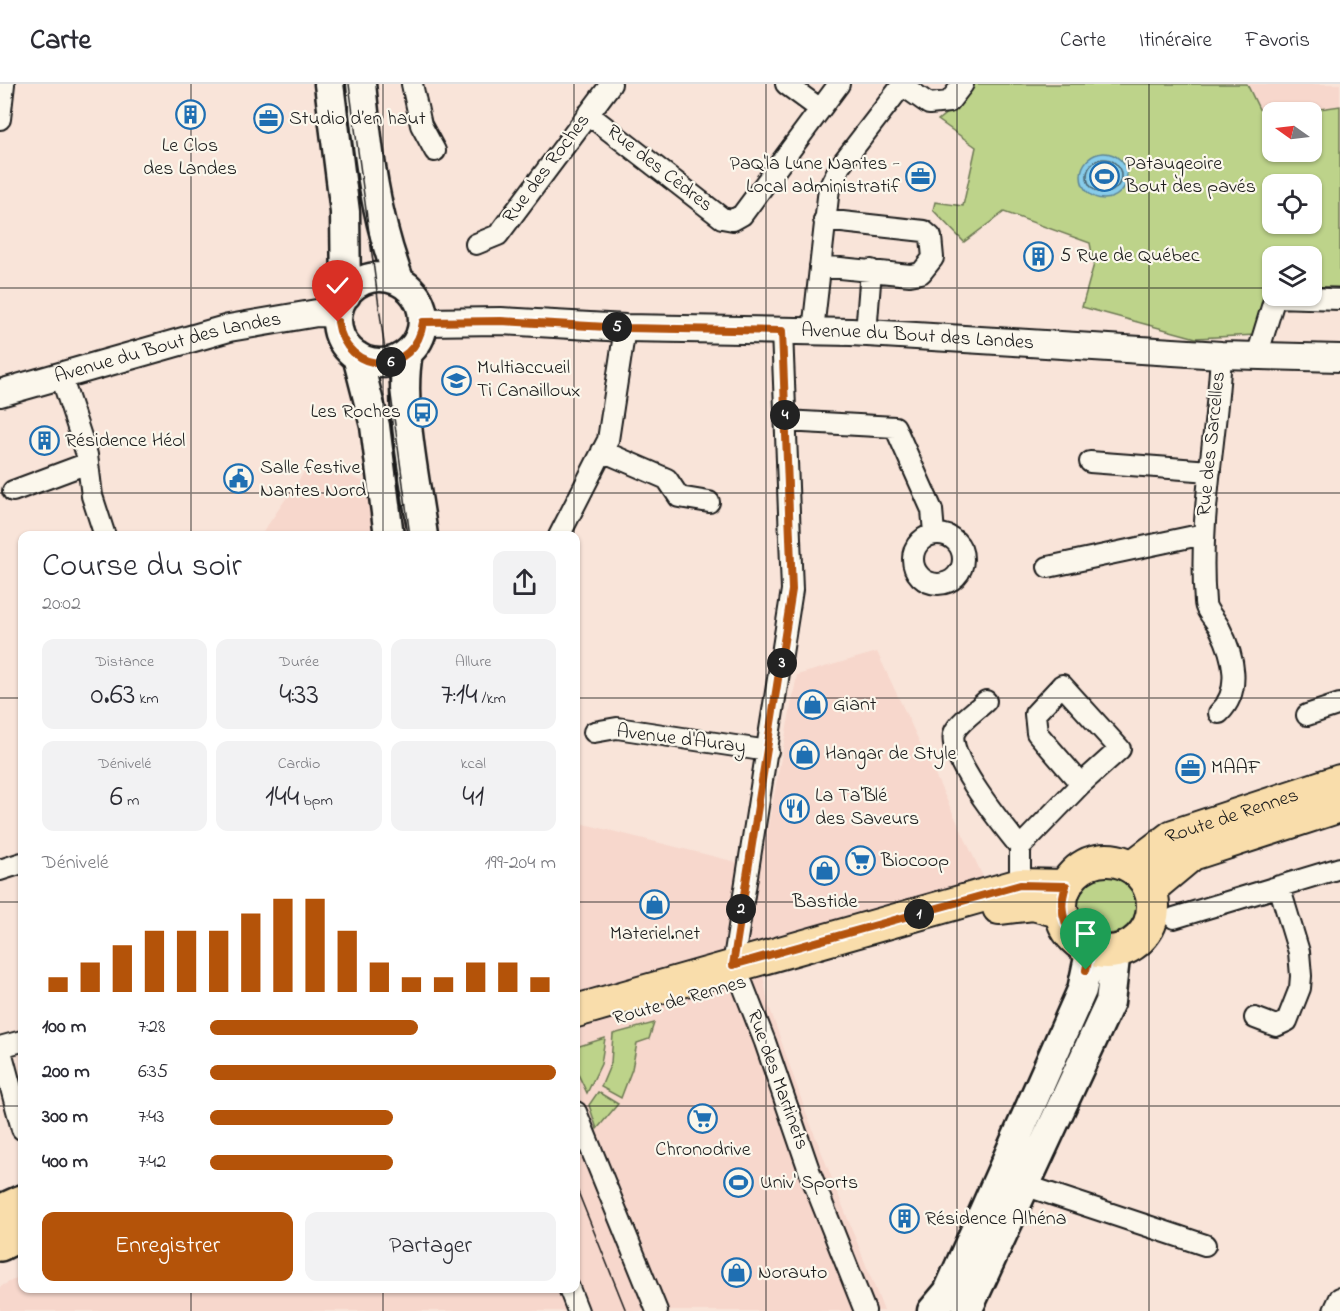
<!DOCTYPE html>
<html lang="fr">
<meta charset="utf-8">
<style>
body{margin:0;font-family:"Indie Flower",sans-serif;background:#f2f2f3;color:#2b2b33;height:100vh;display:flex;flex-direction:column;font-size:22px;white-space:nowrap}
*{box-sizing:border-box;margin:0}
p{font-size:20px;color:#7c7c81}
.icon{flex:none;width:33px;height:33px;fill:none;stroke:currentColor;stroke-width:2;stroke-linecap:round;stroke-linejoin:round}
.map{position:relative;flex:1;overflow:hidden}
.panel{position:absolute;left:18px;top:447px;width:562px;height:762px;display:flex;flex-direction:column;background:#fff;border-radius:12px;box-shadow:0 2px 4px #0004}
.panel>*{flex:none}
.needle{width:39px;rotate:284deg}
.tools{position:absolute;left:1262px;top:18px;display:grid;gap:12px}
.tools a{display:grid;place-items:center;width:60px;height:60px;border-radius:12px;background:#fff;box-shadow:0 2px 4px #0004;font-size:30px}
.pin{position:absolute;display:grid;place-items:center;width:51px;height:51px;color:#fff;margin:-62px -26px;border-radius:50% 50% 50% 0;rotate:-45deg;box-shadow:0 0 6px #0007}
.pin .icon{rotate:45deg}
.km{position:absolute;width:30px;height:30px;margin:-15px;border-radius:50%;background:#222;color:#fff;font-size:16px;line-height:30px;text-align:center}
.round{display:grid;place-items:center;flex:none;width:63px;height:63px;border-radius:12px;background:#f2f2f3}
.summary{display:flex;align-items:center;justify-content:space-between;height:102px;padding:0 24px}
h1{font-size:33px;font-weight:600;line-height:45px}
.metrics{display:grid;grid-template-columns:repeat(3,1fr);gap:9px;height:102px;padding:6px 24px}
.metrics div{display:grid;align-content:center;border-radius:12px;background:#f2f2f3;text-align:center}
.metrics b{font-size:30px;font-weight:600}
.metrics small{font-size:16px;font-weight:400}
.metrics p{font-size:16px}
.chart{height:168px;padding:12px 24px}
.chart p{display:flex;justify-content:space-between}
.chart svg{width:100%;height:108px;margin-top:6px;stroke:#b45309;stroke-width:6}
.action{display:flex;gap:12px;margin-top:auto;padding:12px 24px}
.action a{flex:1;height:69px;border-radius:12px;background:#b45309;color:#fff;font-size:24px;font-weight:600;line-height:69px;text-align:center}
.action a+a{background:#f2f2f3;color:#2b2b33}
ul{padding:0 24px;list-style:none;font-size:20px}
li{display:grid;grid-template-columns:96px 72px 1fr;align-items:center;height:45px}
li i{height:15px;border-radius:8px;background:#b45309}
header{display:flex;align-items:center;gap:36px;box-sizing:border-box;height:84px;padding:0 30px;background:#fff;border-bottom:2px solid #e1e1e2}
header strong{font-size:28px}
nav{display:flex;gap:33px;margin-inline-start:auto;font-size:21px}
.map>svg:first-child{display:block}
.built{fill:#f7d7cc}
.green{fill:#bdd38a;stroke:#6c7853;stroke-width:1.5;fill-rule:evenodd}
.water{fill:#88ccea;stroke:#5d8698;stroke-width:1.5}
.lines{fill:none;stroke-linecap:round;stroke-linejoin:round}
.shore{stroke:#47626e;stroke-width:1.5}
.minor-casing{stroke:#1c1c1c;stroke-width:24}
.tertiary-casing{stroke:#1c1c1c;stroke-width:30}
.secondary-casing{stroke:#1c1c1c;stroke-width:33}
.primary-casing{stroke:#1c1c1c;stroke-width:36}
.trunk-casing{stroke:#1c1c1c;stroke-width:38}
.minor{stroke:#fbf7ec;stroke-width:20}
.tertiary{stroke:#fbf7ec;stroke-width:26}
.secondary{stroke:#fbf7ec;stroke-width:28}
.primary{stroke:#f9ddab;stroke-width:32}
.trunk{stroke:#f9ddab;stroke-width:33}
.tram{stroke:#1c1c1c;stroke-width:1.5}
.route-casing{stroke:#fff;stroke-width:12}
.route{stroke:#b45309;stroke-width:8}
.grid{fill:none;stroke:#1c1c1c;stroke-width:1.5;stroke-opacity:0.55}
.labels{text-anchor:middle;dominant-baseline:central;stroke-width:4.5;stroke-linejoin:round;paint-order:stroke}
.poi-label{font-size:20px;fill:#1c1c1c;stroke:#fbf7ec;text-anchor:start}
.street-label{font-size:20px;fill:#1c1c1c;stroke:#fbf7ec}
</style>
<header>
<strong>Carte</strong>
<nav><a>Carte</a><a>Itinéraire</a><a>Favoris</a></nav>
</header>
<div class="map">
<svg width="1340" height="1227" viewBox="0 0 1340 1227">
<rect width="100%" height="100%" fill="#f9e4d9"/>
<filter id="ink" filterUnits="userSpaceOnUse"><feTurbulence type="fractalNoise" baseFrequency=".0167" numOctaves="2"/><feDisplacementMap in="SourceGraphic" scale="12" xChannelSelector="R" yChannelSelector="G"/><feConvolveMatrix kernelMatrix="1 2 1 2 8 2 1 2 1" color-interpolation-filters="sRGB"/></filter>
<g filter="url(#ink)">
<path class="built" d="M1247,0H1340V22L1299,28H1272L1271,39L1259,25Z
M311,378L368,399L374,451H261Z
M877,568L985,797L758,864L768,919L805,1026L884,1227H0V1203L22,1191V1204H576V738L760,784L797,591Z"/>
<path class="green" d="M974,0H1247L1259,25L1272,38V68H1311V28H1299L1340,22V203H1311V172H1272V202L1265,203L1256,251L1196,254L1082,223L1094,180L1090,159L1004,128L964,158L933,126L935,118L963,122L976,63L938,36L963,16ZM1272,100H1311V140H1272Z
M1078 821a29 29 0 1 1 58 0a29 29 0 1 1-58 0Z
M654,939L649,955L637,959L632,985L621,1014L601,1003L611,979L613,950Z
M605,954L601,980L587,1009L576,986V963Z
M598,1008L618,1020L597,1045L589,1021Z"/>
<path class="water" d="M1081 92a23 23 0 1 1 46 0a23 23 0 1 1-46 0Z"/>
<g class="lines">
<path class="shore" d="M1087 92a17 17 0 1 1 34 0a17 17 0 1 1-34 0Z"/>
<defs>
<path id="minor" d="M412,0L421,41L435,67
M786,0L820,25
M902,1L929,20L949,18L963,0
M588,30L722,134L733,136L742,131L839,0
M0,35L4,0
M476,160L498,151L611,0
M820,182L910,191L921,189L933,174L931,153L924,147L824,136
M813,247L829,104L840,82L903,0
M866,249L871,186
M1257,272L1275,213L1340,215
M61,292L87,371L92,412L105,452
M785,337L895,343L932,426L934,449
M602,367L667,395L679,413L709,418
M1090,378L1210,387
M13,407L88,379
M913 475a25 25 0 1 1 50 0a25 25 0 1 1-50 0Z
M559,452L608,356L625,244
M1048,483L1204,450
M986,617C977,626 961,636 955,647C943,669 1004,743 1020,763
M1219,629C1242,607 1234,572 1220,545C1216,536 1205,527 1205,518C1198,435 1217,353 1221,271
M1307,631L1340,620
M594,648L617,644L768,667
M0,786L22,779
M1020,801V763L1081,700L1120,665L1062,601L1035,630L1037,649L1081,700
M1174,834L1340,784
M733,881L792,506L782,247
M742,899L765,958L810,1089L865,1227
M1255,934L1276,942L1287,937L1300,904L1301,892L1299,868L1279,802
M0,963L22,1045
M0,963L22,957
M576,1028L657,1227
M1024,1101L1205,1161
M569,1204L578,1227
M1334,1227L1340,1214"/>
<g id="tertiary">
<path id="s1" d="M423,238L501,237L625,244L851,248L1221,271L1340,274"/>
<path id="s2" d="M0,309L229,244L317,229L338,230"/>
</g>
<path id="secondary" d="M329,0L345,128L346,211
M361,0C368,68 375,134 400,198
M337 236a43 43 0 1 1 86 0a43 43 0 1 1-86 0Z
M408,269C398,321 416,398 423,452
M357,272L375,342L389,452
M932,1227L948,1208L1082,906L1091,864
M967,1227L1110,918L1116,866"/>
<g id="primary">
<circle cx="1107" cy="822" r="46"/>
<path id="s3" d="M1132,783L1173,752L1340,697"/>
<path d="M1150,805L1192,770L1340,722"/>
<path d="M999,824L1033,820L1062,828"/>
<path d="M576,927L1020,801L1066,802"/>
</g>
<path id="trunk" d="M0,1128L22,1118
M0,1160L22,1149"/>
</defs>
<use href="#minor" class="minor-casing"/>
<use href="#tertiary" class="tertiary-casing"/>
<use href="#secondary" class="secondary-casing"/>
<use href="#primary" class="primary-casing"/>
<use href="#trunk" class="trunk-casing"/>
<use href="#minor" class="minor"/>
<use href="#tertiary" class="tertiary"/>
<use href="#secondary" class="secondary"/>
<use href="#primary" class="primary"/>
<use href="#trunk" class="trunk"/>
<path class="tram" d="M349,0L410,452
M576,1103L626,1227"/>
</g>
</g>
<g class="lines" filter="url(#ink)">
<defs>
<path id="route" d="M338,238C346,293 416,292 423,238L501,237L625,244L782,247L792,506L733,881L1020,801L1066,802C1057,828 1065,852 1091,864L1086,886"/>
</defs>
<use href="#route" class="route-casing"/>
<use href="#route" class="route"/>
</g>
<path class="grid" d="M191,0V452M383,0V452M574,0V452M766,0V1227M957,0V1227M1149,0V1227M0,204H1272M1311,204H1340M0,409H1340M0,614H22M576,614H1340M0,818H22M576,818H1340M0,1022H22M576,1022H1340M191,1204V1227M383,1204V1227M574,1204V1227"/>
<defs>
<symbol id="building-ring" viewBox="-11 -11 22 22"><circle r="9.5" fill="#fbf7ec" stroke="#1f6fb2" stroke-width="1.5"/><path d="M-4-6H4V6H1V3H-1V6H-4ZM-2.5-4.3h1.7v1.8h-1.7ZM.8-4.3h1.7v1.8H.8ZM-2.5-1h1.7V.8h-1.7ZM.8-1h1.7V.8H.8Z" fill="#1f6fb2"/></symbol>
<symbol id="office-ring" viewBox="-11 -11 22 22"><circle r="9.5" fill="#fbf7ec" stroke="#1f6fb2" stroke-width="1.5"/><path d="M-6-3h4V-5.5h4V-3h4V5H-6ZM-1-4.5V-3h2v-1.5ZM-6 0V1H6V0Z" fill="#1f6fb2"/></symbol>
<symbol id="stadium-ring" viewBox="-11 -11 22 22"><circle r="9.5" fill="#fbf7ec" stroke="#1f6fb2" stroke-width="1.5"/><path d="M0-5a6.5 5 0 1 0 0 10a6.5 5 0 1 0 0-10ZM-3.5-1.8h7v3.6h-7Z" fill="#1f6fb2"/></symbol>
<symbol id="school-ring" viewBox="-11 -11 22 22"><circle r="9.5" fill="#fbf7ec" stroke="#1f6fb2" stroke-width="1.5"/><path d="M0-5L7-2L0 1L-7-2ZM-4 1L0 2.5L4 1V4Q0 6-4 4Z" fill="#1f6fb2"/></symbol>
<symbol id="bus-ring" viewBox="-11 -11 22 22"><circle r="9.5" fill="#fbf7ec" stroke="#1f6fb2" stroke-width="1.5"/><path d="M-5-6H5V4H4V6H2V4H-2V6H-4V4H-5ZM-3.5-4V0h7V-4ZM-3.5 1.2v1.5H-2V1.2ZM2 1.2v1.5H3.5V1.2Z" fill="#1f6fb2"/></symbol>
<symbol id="civic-ring" viewBox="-11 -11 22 22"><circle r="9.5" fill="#fbf7ec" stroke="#1f6fb2" stroke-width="1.5"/><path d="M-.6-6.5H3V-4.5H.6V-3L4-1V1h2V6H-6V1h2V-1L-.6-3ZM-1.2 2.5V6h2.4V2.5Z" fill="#1f6fb2"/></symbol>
<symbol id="shop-ring" viewBox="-11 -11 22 22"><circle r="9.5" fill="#fbf7ec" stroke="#1f6fb2" stroke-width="1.5"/><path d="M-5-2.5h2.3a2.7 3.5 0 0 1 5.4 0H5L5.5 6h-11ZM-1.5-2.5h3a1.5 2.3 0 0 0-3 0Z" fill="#1f6fb2"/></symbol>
<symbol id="restaurant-ring" viewBox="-11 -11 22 22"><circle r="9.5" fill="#fbf7ec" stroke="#1f6fb2" stroke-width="1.5"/><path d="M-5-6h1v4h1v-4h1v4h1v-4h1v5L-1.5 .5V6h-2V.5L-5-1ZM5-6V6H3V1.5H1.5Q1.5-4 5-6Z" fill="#1f6fb2"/></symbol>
<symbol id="supermarket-ring" viewBox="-11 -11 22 22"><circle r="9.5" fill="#fbf7ec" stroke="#1f6fb2" stroke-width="1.5"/><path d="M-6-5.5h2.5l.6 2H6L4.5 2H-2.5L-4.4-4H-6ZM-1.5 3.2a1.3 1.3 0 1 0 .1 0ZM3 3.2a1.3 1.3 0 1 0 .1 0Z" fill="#1f6fb2"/></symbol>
</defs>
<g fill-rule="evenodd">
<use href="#building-ring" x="174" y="14" width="33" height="33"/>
<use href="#office-ring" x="252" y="18" width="33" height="33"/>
<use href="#office-ring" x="904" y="76" width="33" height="33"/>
<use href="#stadium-ring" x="1088" y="76" width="33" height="33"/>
<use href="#building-ring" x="1022" y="156" width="33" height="33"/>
<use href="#school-ring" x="440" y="280" width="33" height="33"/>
<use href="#bus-ring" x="406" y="312" width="33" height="33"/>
<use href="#building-ring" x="28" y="340" width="33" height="33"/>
<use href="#civic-ring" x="222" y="378" width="33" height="33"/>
<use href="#shop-ring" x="796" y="604" width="33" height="33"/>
<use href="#shop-ring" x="788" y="654" width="33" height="33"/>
<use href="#office-ring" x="1174" y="668" width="33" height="33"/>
<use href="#restaurant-ring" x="778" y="708" width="33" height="33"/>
<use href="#supermarket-ring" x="844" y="760" width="33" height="33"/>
<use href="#shop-ring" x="808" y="770" width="33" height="33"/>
<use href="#shop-ring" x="638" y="804" width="33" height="33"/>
<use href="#supermarket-ring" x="686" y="1018" width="33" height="33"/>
<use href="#stadium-ring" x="722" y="1082" width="33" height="33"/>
<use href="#building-ring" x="888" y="1118" width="33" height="33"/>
<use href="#shop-ring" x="720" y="1172" width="33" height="33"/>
</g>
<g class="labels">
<g class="poi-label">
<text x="289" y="35">Studio d’en haut</text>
<text x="190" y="62" text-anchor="middle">Le Clos<tspan x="190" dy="23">des Landes</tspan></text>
<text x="900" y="80" text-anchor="end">PaQ'la Lune Nantes -<tspan x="900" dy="23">Local administratif</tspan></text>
<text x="1125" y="80">Pataugeoire<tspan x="1125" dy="23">Bout des pavés</tspan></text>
<text x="1060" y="172">5 Rue de Québec</text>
<text x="477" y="284">Multiaccueil<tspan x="477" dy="23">Ti Canailloux</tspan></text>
<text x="401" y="328" text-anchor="end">Les Roches</text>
<text x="65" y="357">Résidence Héol</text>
<text x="260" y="384">Salle festive<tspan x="260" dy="23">Nantes Nord</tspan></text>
<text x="833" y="621">Giant</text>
<text x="825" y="670">Hangar de Style</text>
<text x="1211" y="684">MAAF</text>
<text x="815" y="712">La Ta'Blé<tspan x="815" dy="23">des Saveurs</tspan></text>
<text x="881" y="777">Biocoop</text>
<text x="825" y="818" text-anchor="middle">Bastide</text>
<text x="655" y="850" text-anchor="middle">Materiel.net</text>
<text x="703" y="1066" text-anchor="middle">Chronodrive</text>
<text x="760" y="1099">Univ' Sports</text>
<text x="925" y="1135">Résidence Alhéna</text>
<text x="758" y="1189">Norauto</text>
</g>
<g class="street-label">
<text transform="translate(547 85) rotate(-53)">Rue des Roches</text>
<text transform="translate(659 85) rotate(38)">Rue des Cèdres</text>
<text stroke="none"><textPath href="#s1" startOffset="495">Avenue du Bout des Landes</textPath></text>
<text stroke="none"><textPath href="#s2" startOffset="174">Avenue du Bout des Landes</textPath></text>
<text transform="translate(1212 360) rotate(-84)">Rue des Sarcelles</text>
<text transform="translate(681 656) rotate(7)">Avenue d'Auray</text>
<text stroke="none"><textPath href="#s3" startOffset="114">Route de Rennes</textPath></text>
<text transform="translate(680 917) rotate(-16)">Route de Rennes</text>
<text transform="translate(777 996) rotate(70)">Rue des Martinets</text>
</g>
</g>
</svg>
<div class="tools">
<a><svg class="needle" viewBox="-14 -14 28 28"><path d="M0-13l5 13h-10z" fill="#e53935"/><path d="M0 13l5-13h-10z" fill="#7c7c81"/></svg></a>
<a><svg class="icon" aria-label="locate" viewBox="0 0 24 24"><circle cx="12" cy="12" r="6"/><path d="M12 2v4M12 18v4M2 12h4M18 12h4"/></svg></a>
<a><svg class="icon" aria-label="layers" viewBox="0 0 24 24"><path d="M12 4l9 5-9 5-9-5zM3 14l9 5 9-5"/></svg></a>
</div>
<div class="pin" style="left:1086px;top:886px;background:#1e9e55"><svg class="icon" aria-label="arrive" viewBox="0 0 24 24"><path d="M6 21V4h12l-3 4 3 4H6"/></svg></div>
<div class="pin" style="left:338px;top:238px;background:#d93025"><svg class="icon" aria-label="check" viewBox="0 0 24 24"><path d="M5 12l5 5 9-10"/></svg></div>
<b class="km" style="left:919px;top:830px">1</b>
<b class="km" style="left:741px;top:825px">2</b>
<b class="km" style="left:782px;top:579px">3</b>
<b class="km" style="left:785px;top:331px">4</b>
<b class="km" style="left:617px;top:243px">5</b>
<b class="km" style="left:391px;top:278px">6</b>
<section class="panel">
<div class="summary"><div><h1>Course du soir</h1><p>20:02</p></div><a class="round"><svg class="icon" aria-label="share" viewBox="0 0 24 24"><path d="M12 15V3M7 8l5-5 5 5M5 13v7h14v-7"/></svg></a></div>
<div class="metrics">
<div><p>Distance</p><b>0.63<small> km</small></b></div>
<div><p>Durée</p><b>4:33</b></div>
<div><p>Allure</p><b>7:14<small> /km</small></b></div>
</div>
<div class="metrics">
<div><p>Dénivelé</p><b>6<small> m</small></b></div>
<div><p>Cardio</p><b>144<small> bpm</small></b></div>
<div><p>kcal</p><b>41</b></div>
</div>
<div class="chart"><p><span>Dénivelé</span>199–204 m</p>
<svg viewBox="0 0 160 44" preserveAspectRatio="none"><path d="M5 44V38M15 44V32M25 44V25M35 44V19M45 44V19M55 44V19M65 44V12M75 44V6M85 44V6M95 44V19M105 44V32M115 44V38M125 44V38M135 44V32M145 44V32M155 44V38"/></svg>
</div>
<ul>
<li><b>100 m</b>7:28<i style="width:60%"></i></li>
<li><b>200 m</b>6:35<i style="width:100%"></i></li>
<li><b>300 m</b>7:43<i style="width:53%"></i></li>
<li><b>400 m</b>7:42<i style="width:53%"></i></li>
</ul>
<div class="action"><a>Enregistrer</a><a>Partager</a></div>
</section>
</div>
